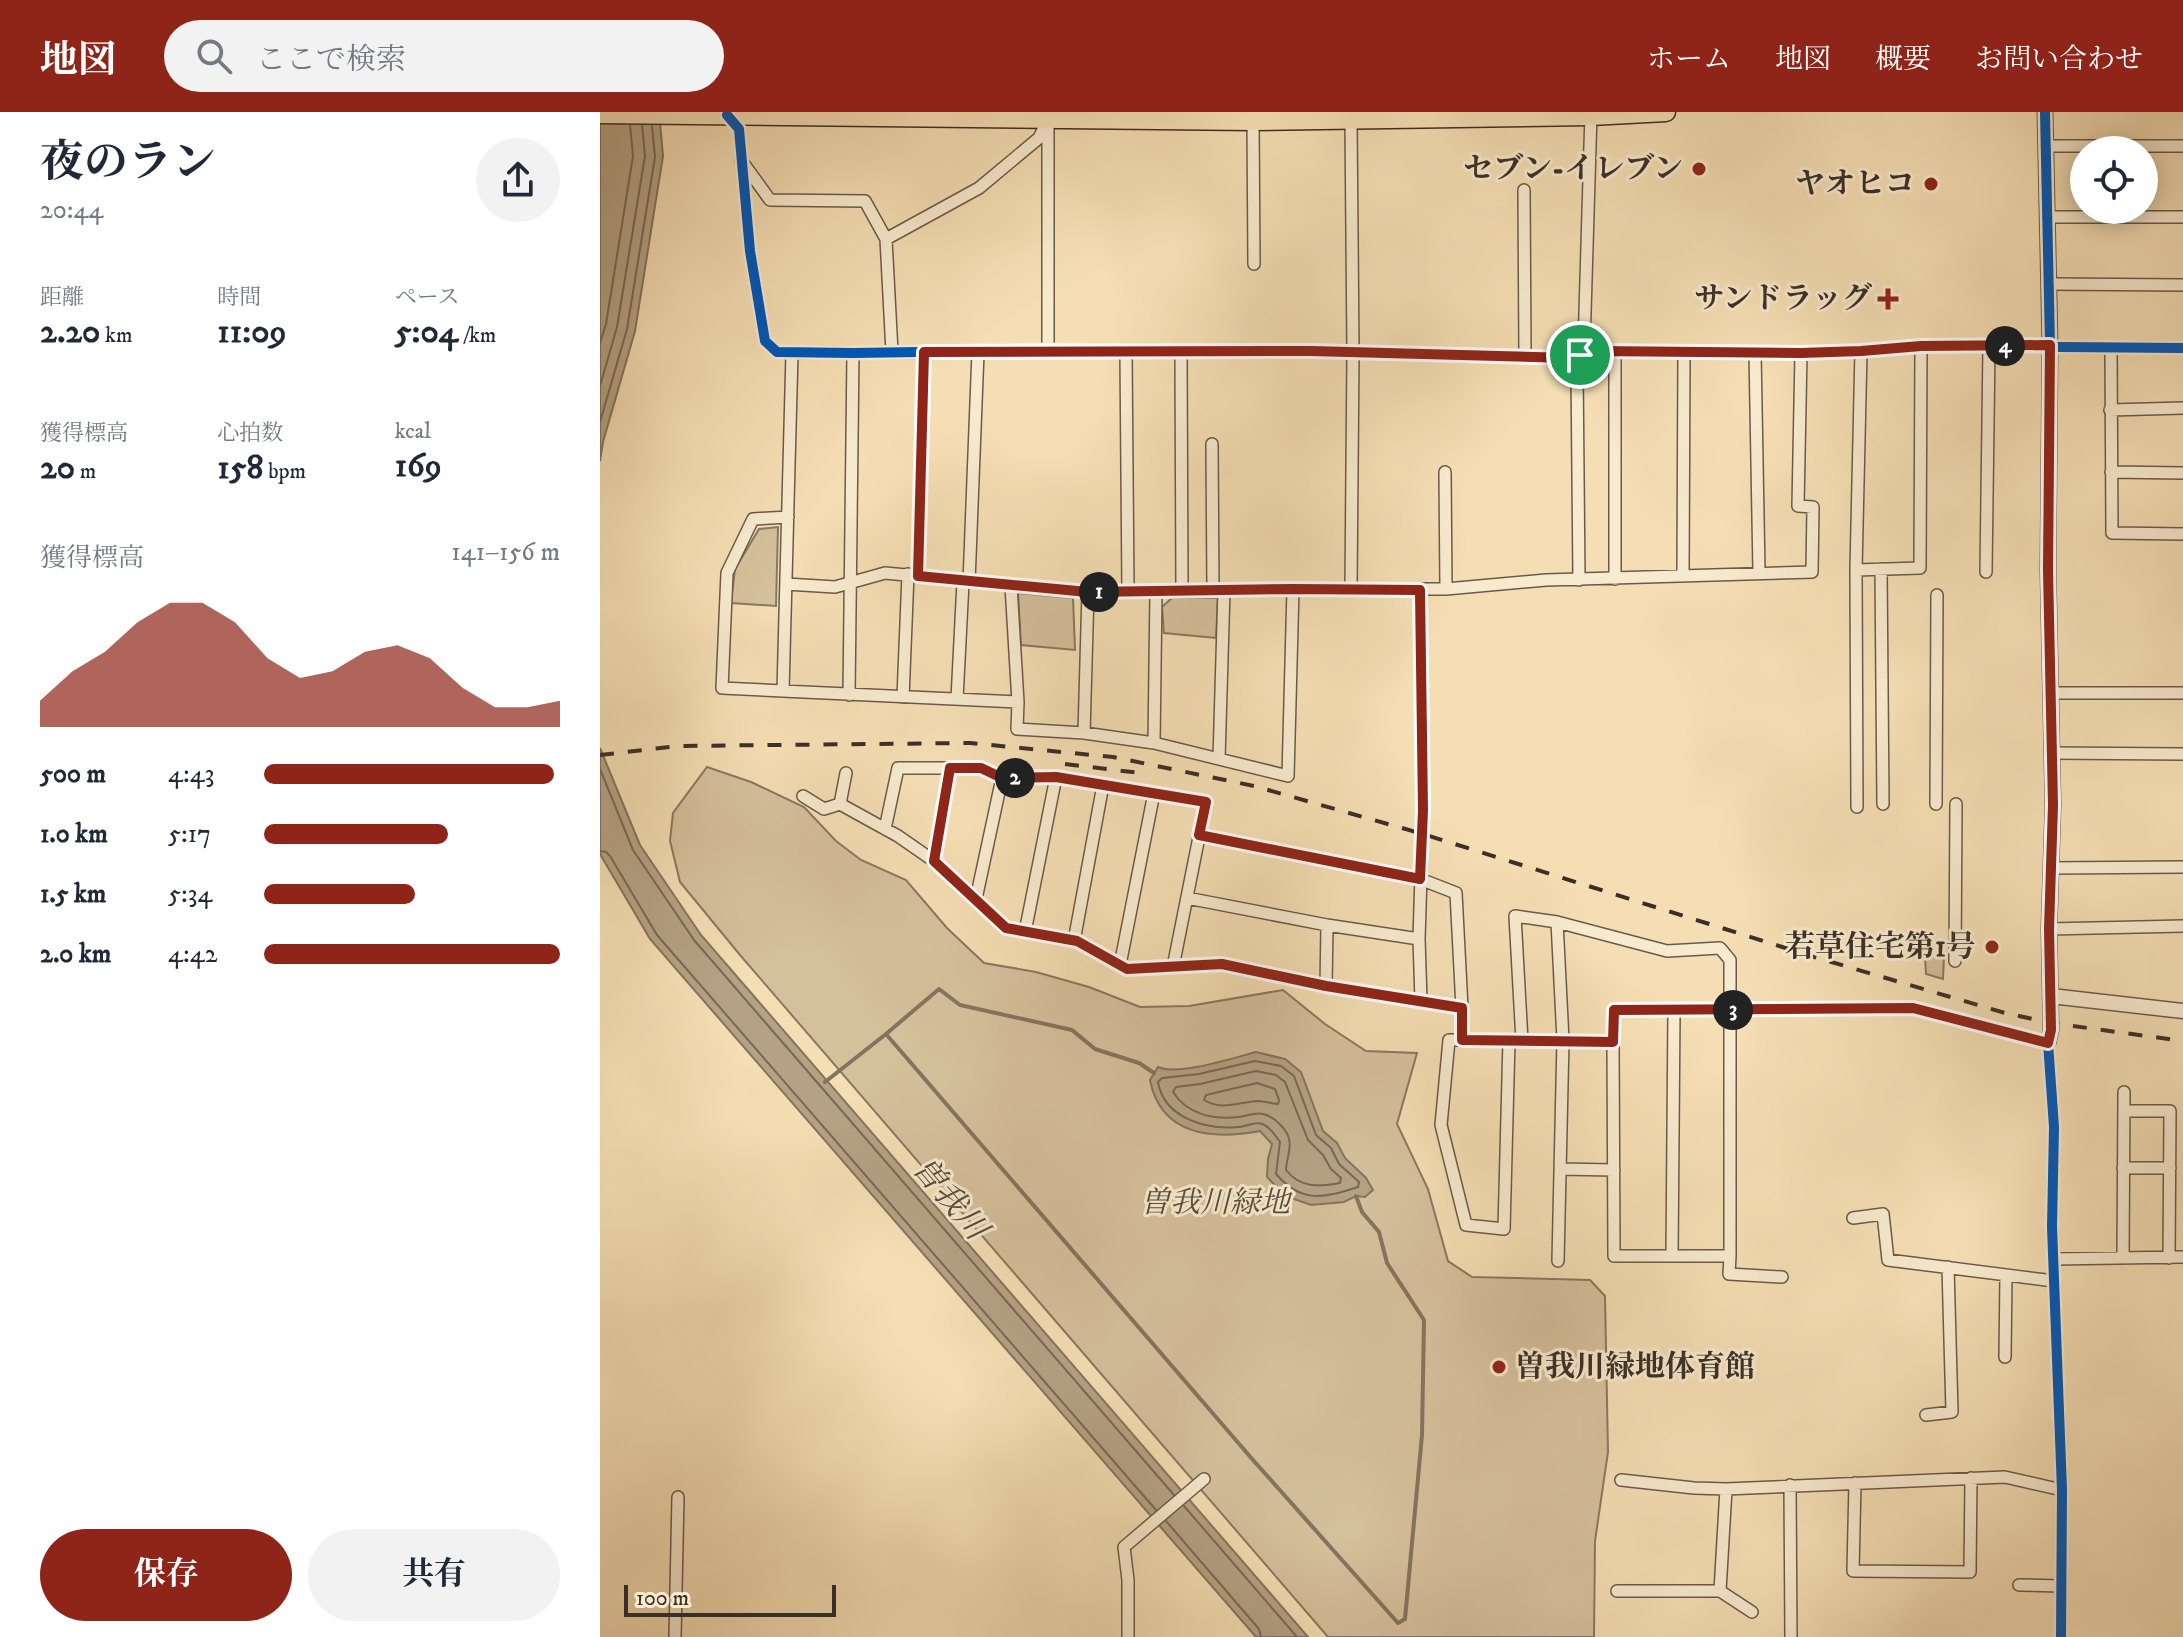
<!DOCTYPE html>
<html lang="ja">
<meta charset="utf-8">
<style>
body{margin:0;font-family:"IM FELL DW Pica","Noto Serif JP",serif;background:#f2f2f3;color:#1f2937;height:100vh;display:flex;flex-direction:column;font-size:30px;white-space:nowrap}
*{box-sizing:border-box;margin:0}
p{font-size:26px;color:#747a83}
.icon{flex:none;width:44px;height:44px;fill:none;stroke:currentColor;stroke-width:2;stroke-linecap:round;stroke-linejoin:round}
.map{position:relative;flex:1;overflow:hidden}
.details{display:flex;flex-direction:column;background:#fff;width:600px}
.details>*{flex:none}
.fabs{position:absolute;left:1470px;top:24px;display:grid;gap:16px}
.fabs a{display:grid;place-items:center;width:88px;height:88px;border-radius:50%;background:#fff;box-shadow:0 4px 20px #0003;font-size:40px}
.scale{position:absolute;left:24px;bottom:20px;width:212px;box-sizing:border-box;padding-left:8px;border:4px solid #3a2f28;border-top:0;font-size:22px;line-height:28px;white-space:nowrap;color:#3a2f28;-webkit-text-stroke:6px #f8eace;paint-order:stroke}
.pin{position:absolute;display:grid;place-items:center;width:68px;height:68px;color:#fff;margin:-34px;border:4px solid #fff;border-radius:50%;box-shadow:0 2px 8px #0007}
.km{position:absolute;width:40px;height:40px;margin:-20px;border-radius:50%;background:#222;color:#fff;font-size:22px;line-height:40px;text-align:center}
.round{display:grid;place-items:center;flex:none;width:84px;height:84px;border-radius:42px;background:#f2f2f3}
.overview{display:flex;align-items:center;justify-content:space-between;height:136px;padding:0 40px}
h1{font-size:44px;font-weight:700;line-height:60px}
.figures{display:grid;grid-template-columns:repeat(3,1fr);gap:12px;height:136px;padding:8px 40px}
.figures div{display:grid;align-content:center}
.figures b{font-size:34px;font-weight:700}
.figures small{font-size:22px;font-weight:400}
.figures p{font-size:22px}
.chart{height:224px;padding:16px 40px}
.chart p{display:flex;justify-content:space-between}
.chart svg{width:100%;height:144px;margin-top:8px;fill:#8f2418;opacity:.7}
.primary-button{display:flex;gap:16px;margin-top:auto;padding:16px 40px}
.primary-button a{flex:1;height:92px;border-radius:48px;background:#8f2418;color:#fff;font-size:32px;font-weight:700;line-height:92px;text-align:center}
.primary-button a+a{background:#f2f2f3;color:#1f2937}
ul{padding:0 40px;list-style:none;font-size:26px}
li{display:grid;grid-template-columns:128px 96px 1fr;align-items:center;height:60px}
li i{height:20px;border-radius:10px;background:#8f2418}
header{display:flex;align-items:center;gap:48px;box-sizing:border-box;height:112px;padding:0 40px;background:#8f2418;color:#fff}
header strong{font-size:38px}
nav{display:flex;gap:44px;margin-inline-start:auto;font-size:28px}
.search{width:560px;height:72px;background:#f2f2f3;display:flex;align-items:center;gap:20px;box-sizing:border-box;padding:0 28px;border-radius:44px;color:#747a83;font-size:30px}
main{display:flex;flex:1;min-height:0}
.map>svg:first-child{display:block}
.green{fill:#d5c09c;stroke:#887862;stroke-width:2}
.water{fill:#b5a284;stroke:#84745f;stroke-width:2}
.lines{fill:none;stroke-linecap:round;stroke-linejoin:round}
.shore{stroke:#786856;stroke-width:2}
.stream{stroke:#84745f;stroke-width:4}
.minor-casing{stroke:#695b4b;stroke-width:14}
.tertiary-casing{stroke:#695b4b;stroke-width:17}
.primary-casing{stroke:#3a2f28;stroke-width:21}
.minor{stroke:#f8eace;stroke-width:11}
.tertiary{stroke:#f8eace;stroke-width:14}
.primary{stroke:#f5deb4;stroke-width:18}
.rail{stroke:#3a2f28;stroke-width:4;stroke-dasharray:14 14;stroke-linecap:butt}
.cycleway-casing{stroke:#f8eace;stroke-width:15}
.cycleway{stroke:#0057b8;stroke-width:10}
.route-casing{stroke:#fff;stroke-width:16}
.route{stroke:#8f2418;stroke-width:10}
.poi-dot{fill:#8f2418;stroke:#f8eace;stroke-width:3}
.labels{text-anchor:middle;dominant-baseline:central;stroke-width:6;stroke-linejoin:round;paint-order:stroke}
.poi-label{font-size:30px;font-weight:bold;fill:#3a2f28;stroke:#f8eace;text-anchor:end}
.park-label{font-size:30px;font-style:italic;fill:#594c3f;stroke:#f8eace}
.water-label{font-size:32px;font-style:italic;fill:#594c3f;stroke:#f8eace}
</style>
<header>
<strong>地図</strong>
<div class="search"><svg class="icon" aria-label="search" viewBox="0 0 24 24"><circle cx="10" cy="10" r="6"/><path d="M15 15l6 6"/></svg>ここで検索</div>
<nav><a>ホーム</a><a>地図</a><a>概要</a><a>お問い合わせ</a></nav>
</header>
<main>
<section class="details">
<div class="overview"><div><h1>夜のラン</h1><p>20:44</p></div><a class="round"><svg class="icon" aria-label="share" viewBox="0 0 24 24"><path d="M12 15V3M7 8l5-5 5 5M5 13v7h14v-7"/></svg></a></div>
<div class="figures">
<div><p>距離</p><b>2.20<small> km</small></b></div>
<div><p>時間</p><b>11:09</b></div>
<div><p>ペース</p><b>5:04<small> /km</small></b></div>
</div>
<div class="figures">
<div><p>獲得標高</p><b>20<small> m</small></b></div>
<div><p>心拍数</p><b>158<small> bpm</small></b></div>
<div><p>kcal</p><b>169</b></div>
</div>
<div class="chart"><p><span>獲得標高</span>141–156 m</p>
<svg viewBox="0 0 160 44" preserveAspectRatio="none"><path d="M0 44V36L10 27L20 21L30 12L40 6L50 6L60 12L70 23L80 29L90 27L100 21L110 19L120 23L130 32L140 38L150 38L160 36V44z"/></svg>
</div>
<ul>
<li><b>500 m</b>4:43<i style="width:98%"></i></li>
<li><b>1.0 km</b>5:17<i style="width:62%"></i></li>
<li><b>1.5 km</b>5:34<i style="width:51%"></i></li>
<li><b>2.0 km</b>4:42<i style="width:100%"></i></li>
</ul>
<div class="primary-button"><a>保存</a><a>共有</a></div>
</section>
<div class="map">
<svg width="1583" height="1525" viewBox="0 0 1583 1525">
<rect width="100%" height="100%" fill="#f5deb4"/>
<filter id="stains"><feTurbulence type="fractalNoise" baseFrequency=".0025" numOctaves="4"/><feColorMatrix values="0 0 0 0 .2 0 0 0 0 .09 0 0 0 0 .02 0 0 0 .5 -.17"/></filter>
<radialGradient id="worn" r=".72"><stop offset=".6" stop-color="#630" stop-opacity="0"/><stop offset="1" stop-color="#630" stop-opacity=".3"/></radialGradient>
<path class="green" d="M178,415L176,494L131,491L135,457L159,417Z
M418,481L473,486L475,538L421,533Z
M572,486H618L616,526L564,521L562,495Z
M107,655L151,670L204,695L236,729L261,748L306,768L347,816L384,851L436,860L489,875L540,895L589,894L683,878L725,912L766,939L817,941L797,1012L828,1077L848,1149L872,1165L990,1168L1005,1184L1008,1340L995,1429L994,1525H728L140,843L80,770L70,729L73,701Z
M1344,843L1343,867L1326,862L1325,844Z"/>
<path class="water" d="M0,0H59L63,44L35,219L3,330L0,349Z
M0,636L40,733L101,823L708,1525H656L50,827L0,742Z
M656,940L685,947L701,960L723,1019L737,1031L745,1046L766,1066L773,1078L765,1085L756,1084L744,1090L711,1093L685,1084L667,1065L668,1047L672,1032L660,1019C613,1028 561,1024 550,968L558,955C578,964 633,946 656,940Z"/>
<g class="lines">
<path class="shore" d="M0,231L6,212L33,44L30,13
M0,274L17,215L45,44L42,13
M0,310L27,217L55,45L52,14
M0,657L33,738L94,828L574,1383
M0,739L6,740L10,744L57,823L556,1398
M655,949L681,954L694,964L716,1023L731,1036L739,1052L759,1070L758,1075C724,1086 702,1092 676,1062L680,1030C676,1024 669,1014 662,1012C655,1009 645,1015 638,1015C606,1018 564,1006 558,970L562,966L599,962Z
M656,959L676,963L685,970L708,1028L723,1043L731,1057L741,1066L740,1071C719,1075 700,1076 686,1058C686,1048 692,1037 689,1027C687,1017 673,1004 663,1002C655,1000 647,1004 638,1005C613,1008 587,1002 573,980L576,975L600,972Z
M657,971L675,977L679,988L678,992C672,992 665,989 658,989C638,990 622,999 604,988L606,983Z
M584,1394L697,1525
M566,1409L659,1517L661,1525"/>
<path class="stream" d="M554,961L539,951L495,937L472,918L360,893L339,877L286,922L653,1348L798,1511L805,1507L822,1323L824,1208L787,1151L779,1120L762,1100L756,1084
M225,970L286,922"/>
<defs>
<path id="minor" d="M127,3L139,17L150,139L165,229L177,240L253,241L448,238L581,240L711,239L971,246L995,239L1201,241L1261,239L1321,234L1583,236
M751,8L753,240L751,477
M653,9L654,152
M448,11V238
M1446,34H1583
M141,48L170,88L265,89L286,127
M924,78L925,245
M1448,105H1583
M1448,172L1583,173
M1511,236L1512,421L1583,422
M292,240L286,127L379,76L439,26L448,7
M526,240L528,479
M581,240L582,478
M1155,240L1159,460
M192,241L183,579L418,590L411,474
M1510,298L1583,296
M612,332L613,478
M845,360L846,477
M1511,360L1583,361
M1281,457L1283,692
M1256,458L1320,456L1321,234
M1386,460L1389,234
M318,464L324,240
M1083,464L1084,239
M1015,467V239
M979,468L977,257L984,234L991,1
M369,470L378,240
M186,472L235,475L285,461L488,480L693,477H846L946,468L1212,460L1213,395L1198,394L1201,241
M820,478L823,698L819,827L821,889
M556,479L554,631L688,664L693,477
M183,579L122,576L127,461L153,407L188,405
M1451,581H1583
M249,583L253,241
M303,585L308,462
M357,587L363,470
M418,590L417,617L484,621L554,631
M484,621L488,480
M1451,641L1583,642
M619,647L624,478
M203,684L224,697L240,692L246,661
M240,692L298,724L334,749L406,816L477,829L527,857L622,852L726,874L862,896V928L1013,930L1014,898L1313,896L1448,931L1454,1015L1452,1115L1462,1378L1461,1525
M1336,692L1337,483
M1257,695L1256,458L1261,239
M285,717L298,656H381L402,666L456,665L606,690L573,855
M599,723L820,767L856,781L862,896
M334,749L350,656
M1451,756L1583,755
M587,786L727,813L819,827
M376,787L402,666
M957,810L963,928L958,1149
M1449,817L1583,814
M425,820L456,665
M474,829L503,673
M1355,849L1356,692
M520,853L554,681
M726,874L727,813
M862,928H849L841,1013L866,1113L904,1117L909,929
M922,929L915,804L957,810L1067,839L1120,836L1130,848V1144H1014L1013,930
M1524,999H1570L1569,1146
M1523,1056H1570
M960,1057L1014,1058
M1253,1106L1283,1102L1288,1148L1454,1169
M1072,1144L1074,898
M1130,1144L1129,1162L1182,1165
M1523,1146L1524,980
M1453,1147L1583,1145
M1405,1245L1406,1163
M1326,1303L1352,1300L1348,1155
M1021,1368L1094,1376L1126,1377L1405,1365L1462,1378
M1255,1371L1253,1459L1370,1460L1371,1366
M1190,1373L1191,1525
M1419,1473L1461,1474
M1017,1479H1120L1126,1377
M1120,1479L1152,1500
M75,1525L78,1385
M528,1525V1468L524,1435L604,1367"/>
<path id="tertiary" d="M1445,0L1450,233L1448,458L1453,693L1449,817L1451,918L1448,931
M1451,884L1583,899"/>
<path id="primary" d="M0,2L653,9L991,4L1066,0"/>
</defs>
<use href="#minor" class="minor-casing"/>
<use href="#tertiary" class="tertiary-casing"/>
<use href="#primary" class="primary-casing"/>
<use href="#minor" class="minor"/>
<use href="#tertiary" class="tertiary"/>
<use href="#primary" class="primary"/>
<path class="rail" d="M0,643L78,634L370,631L513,645L654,674L823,722L1211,844L1405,901L1451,911L1583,929
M465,652L540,661"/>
<defs>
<path id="cycleway" d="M1445,0L1450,233L1448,458L1453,693L1449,817L1451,918L1448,931L1454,1015L1452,1115L1462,1378L1461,1525
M127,3L139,17L150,139L165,229L177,240L253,241L448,238L581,240L711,239L971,246L995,239L1201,241L1261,239L1321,234L1583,236"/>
</defs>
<use href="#cycleway" class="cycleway-casing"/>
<use href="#cycleway" class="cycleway"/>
</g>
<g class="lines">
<defs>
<path id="route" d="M1450,233L1448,458L1453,693L1449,817L1451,918L1448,931L1313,896L1014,898L1013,930L862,928V896L726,874L622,852L527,857L477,829L406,816L334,749L350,656H381L402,666L456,665L606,690L599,723L820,767L823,698L820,478L693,477L488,480L318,464L324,240L711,239L971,246L995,239L1201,241L1261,239L1321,234Z"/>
</defs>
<use href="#route" class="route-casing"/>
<use href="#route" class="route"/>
</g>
<g class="poi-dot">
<circle cx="1099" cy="57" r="8"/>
<circle cx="1331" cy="72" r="8"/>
<path d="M1284 175h8v8h8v8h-8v8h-8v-8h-8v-8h8z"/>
<circle cx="1392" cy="835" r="8"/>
<circle cx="899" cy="1255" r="8"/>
</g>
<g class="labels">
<g class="poi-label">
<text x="1083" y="57">セブン-イレブン</text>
<text x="1315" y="72">ヤオヒコ</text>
<text x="1272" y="187">サンドラッグ</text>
<text x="1376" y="835">若草住宅第1号</text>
<text x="915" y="1255" text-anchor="start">曽我川緑地体育館</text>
</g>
<g class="park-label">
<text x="615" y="1091">曽我川緑地</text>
</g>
<g class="water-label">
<text transform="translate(349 1087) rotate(50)">曽我川</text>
</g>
</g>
<rect width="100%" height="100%" filter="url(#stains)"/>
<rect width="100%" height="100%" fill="url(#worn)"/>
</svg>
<div class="fabs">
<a><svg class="icon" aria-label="locate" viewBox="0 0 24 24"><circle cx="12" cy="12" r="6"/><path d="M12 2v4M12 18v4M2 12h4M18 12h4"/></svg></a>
</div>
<div class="scale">100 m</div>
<div class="pin" style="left:980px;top:243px;background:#1e9e55"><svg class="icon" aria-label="arrive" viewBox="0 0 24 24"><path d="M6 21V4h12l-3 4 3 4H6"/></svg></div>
<b class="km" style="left:499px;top:480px">1</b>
<b class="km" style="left:415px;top:666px">2</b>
<b class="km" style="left:1133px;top:898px">3</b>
<b class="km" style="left:1405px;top:234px">4</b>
</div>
</main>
